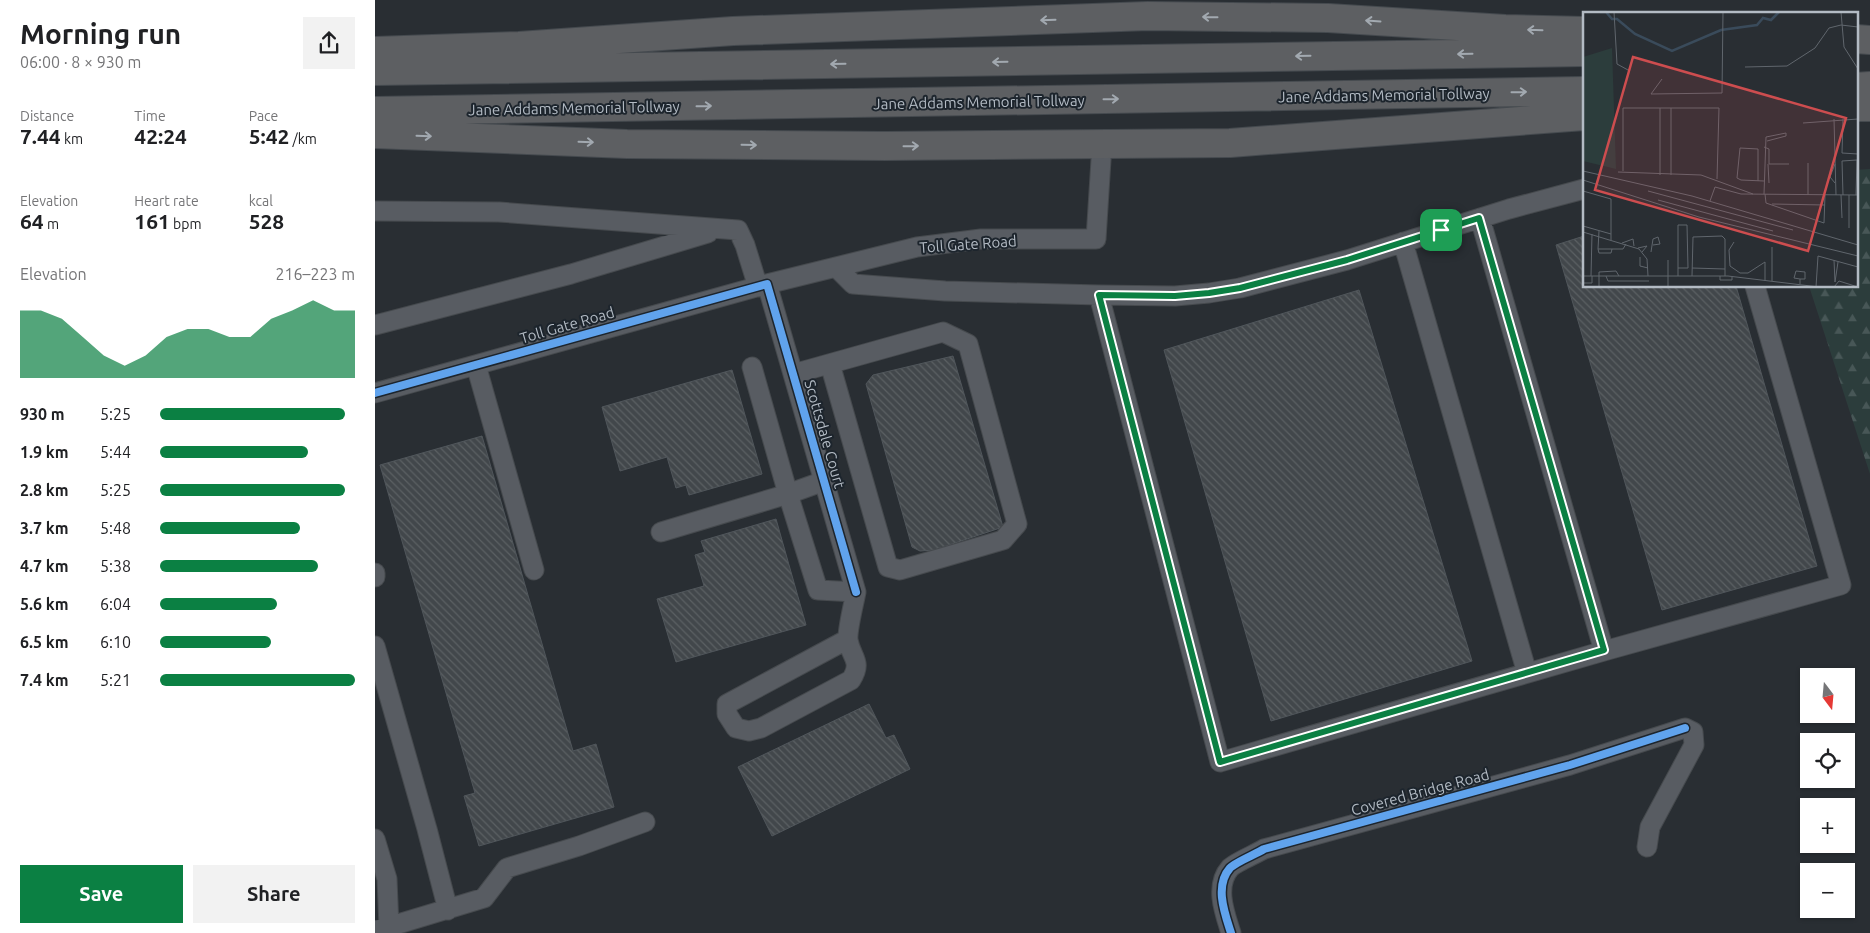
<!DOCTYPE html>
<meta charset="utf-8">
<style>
body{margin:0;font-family:Ubuntu,sans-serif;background:#f2f2f2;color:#202124;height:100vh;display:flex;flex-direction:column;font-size:19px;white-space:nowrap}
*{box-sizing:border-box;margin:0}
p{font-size:16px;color:#757577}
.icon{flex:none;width:28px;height:28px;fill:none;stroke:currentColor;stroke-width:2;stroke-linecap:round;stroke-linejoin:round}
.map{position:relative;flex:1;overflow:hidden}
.sheet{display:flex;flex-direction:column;background:#fff;width:375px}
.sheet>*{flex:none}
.needle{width:32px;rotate:164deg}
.controls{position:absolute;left:1425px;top:668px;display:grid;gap:10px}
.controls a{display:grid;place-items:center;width:55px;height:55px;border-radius:0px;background:#fff;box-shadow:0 1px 4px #0004;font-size:25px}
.pin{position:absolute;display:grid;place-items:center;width:42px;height:42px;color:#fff;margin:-21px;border-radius:10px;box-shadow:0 2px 8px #0006}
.round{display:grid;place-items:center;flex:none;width:52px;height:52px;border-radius:0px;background:#f2f2f2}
.head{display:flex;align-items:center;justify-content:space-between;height:85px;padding:0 20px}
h1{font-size:28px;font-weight:700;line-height:38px}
.stats{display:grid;grid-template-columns:repeat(3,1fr);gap:8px;height:85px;padding:5px 20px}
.stats div{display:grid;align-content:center}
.stats b{font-size:21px;font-weight:700}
.stats small{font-size:14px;font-weight:400}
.stats p{font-size:14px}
.chart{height:140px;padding:10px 20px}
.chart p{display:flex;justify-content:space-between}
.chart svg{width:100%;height:90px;margin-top:5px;fill:#0b8043;opacity:.7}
.button{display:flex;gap:10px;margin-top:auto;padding:10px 20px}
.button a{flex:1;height:58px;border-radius:0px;background:#0b8043;color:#fff;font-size:20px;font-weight:700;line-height:58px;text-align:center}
.button a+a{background:#f2f2f2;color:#202124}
ul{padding:0 20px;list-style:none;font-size:16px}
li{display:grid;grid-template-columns:80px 60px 1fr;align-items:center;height:38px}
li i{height:12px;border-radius:6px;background:#0b8043}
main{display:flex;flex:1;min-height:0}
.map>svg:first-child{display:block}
.forest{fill:url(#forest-firs)}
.building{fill:url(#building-back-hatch);stroke:#50565b}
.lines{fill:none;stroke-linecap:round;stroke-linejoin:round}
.minor-casing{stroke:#464a4e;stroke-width:21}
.highway-casing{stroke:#454a4f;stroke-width:30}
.minor{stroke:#585c62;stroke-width:19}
.highway{stroke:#5d5f62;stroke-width:28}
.cycleway-casing{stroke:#1d252d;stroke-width:11}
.cycleway{stroke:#60a3ed;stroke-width:8}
.oneway{stroke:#a2a9b0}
.route-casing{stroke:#fff;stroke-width:10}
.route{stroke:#0b8043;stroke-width:6}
.labels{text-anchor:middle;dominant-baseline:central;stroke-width:4;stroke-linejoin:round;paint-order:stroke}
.street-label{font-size:15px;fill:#b3bbc4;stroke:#1d252d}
.inset-river{fill:none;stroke:#3a4b5b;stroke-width:2.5}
.inset-road{fill:none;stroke:#60666d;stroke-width:1}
.view{fill:#cd4d4f;fill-opacity:0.15;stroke:#cd4d4f;stroke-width:2.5}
.inset-edge{fill:none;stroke:#b3bbc4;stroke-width:2.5}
</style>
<main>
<section class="sheet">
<div class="head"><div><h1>Morning run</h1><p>06:00 · 8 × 930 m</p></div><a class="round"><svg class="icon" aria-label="share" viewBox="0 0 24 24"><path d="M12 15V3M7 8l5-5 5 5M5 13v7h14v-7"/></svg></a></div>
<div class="stats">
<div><p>Distance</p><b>7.44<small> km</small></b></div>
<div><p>Time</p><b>42:24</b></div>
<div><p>Pace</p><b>5:42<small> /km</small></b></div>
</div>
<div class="stats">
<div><p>Elevation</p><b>64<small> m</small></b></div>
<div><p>Heart rate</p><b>161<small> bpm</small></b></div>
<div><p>kcal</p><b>528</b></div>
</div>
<div class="chart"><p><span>Elevation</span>216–223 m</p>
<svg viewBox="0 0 160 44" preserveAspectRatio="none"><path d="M0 44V11L10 11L20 15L30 24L40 33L50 38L60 33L70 24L80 20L90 20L100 24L110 24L120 15L130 11L140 6L150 11L160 11V44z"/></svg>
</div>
<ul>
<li><b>930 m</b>5:25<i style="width:95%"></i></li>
<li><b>1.9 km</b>5:44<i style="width:76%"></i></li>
<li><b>2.8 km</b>5:25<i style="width:95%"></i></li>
<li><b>3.7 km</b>5:48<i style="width:72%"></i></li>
<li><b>4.7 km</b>5:38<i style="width:81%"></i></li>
<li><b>5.6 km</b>6:04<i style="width:60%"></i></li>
<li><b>6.5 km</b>6:10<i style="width:57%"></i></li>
<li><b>7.4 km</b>5:21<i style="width:100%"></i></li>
</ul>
<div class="button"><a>Save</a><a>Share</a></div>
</section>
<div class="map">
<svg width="1495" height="933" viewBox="0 0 1495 933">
<defs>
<pattern id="forest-firs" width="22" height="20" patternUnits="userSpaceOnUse" patternTransform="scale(1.25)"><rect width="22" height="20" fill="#2c3d3c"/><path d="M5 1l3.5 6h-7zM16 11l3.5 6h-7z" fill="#485757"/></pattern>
<pattern id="building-back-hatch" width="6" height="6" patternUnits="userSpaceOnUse" patternTransform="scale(1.25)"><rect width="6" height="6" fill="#42474b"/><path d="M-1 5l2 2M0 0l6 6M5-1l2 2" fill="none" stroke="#5b6063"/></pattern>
</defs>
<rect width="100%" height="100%" fill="#292e33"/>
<path class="forest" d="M1495,169V474L1434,286H1481V170Z"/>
<path class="building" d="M1209,236V286H1361L1442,566L1287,610L1181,245Z
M984,290L1097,661L896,721L789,350Z
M578,356L628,527L559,550L545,551L537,547L491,384L498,375Z
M357,370L387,474L314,495L311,485L301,488L292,457L245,471L227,407Z
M107,436L198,751L221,744L239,807L104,846L89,796L100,793L5,465Z
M401,519L431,625L301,662L282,599L329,586L320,555L330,552L326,541Z
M494,704L511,738L519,735L535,769L397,836L363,767Z"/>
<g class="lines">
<defs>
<path id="minor" d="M0,211L124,212L363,230L370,245L383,287
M1105,218L1229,651L1466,585L1380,286
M1028,242L1152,673
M461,267L478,284L570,291L724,295L800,296L834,293L865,288L972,260L1134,209L1209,189
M392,284L481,592C479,603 472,630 473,640C476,658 488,661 476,680L386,728L374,731L361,728L352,714V704L473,639
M724,295L845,762L1229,651
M0,325L196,274L333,233
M101,365L159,570
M377,367L413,494L449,481
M418,374L568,332L593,344L642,524L628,540L525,570L513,567L455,364
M0,393L392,284L542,247L606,239H721L727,144
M286,532L413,494L443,590L481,592
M0,573V577
M0,646L52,829L73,910
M0,839L12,879L14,927
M0,931L109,898L132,868L204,846L270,822
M856,933C850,914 839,886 855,868C861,862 881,854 889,849L1195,765L1310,728L1318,732L1319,745L1275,827L1272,847"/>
<path id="highway" d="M1481,39L1495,40
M0,51L144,46L358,31L773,16L953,18L1130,29L1209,31
M0,71L1209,52
M1481,87L1495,86
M1481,107H1495
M0,111L1209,91
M0,134L252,144L510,146L855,143L1209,116"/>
</defs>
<use href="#minor" class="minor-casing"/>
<use href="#highway" class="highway-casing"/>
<use href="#minor" class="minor"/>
<use href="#highway" class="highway"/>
<defs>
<path id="cycleway" d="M0,393L392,284L481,592
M856,933C850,914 839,886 855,868C861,862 881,854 889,849L1195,765L1310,728"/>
</defs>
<use href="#cycleway" class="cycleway-casing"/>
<use href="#cycleway" class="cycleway"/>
</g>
<defs><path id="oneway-shaft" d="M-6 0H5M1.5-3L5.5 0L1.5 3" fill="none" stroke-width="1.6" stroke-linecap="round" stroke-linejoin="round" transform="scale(1.25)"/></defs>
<g class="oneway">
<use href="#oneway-shaft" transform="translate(835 17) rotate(-179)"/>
<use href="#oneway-shaft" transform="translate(673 20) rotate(178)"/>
<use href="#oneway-shaft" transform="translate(998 21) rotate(-176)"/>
<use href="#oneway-shaft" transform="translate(1160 30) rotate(-178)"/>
<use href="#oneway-shaft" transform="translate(1090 54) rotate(179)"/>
<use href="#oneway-shaft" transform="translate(928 56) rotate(179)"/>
<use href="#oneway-shaft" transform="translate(625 62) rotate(179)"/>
<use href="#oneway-shaft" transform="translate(463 64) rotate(179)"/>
<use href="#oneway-shaft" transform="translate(1144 92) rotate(-1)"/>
<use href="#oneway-shaft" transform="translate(736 99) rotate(-1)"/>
<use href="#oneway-shaft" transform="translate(329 106) rotate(-1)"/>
<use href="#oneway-shaft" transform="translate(49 136) rotate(2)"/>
<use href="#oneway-shaft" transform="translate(211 142) rotate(2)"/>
<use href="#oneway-shaft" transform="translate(374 145) rotate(1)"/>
<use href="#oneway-shaft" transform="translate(536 146) rotate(-1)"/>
</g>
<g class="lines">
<defs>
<path id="route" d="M1104,218L1229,650L845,762L724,295L800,296L834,293L865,288L972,260Z"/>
</defs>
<use href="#route" class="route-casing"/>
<use href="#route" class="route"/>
</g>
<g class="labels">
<g class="street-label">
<text transform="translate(1009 95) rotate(-1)">Jane Addams Memorial Tollway</text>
<text transform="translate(604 102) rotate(-1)">Jane Addams Memorial Tollway</text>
<text transform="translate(199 108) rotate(-1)">Jane Addams Memorial Tollway</text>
<text transform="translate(593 244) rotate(-4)">Toll Gate Road</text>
<text transform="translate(192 325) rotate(-16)">Toll Gate Road</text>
<text transform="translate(450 434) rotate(74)">Scottsdale Court</text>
<text transform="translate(1045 792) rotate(-15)">Covered Bridge Road</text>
</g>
</g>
<g transform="translate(1208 12)">
<rect width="275" height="275" fill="#292e33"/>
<path d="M29,36L33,157L0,149V45Z" fill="#2c3d3c"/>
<path class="inset-river" d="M17,0H23L29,7H34L52,22L89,39L138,18L174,13L180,6L188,8L196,0"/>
<path class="inset-road" d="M31,0L34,52L45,58M258,0L261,35L275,57M162,55L204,54L232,36L246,16L258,13L275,15M79,67L68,82L139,81L140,0M77,96H136L134,167M88,96V163M251,107L253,183M260,107L259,141L275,142M220,111L275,107M181,135L186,137V152H206M185,152L186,171M252,152L247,165L252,171M0,159L109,184L275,233M40,159V96H77V163M35,160L118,163L170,182M0,168L116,205L275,244M175,169V137L157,136L154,166L158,168L181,169M0,179L28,187V228M65,179L210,218M181,182L183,125L203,121V124L184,129M182,182L183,191L241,211L242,183M225,183V151M258,183L259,206M260,183L259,149L274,148L273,183M266,183V216M75,188L190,219M127,189L132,175L158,182L275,183M189,192L242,193M0,214L28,222M16,219L15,237H40L43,232M0,220L56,237L64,247L65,264M151,230L146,238L147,254L157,261H165L182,250V269M39,231L50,227L51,234M55,236L64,234L59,240M15,237L16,241H28L29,237M68,240L70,227L75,225L77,232L70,233M57,245V254L65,256M251,248L252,270L255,250M95,256H105L104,213H95V264M109,256L142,257M0,264H145L236,275M8,264L9,222M23,264L25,269H66M109,264L110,225L139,224L142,227V264M137,264V268H149V265M189,269V235M0,271H9V264M217,272V267L211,266L213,259L222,260V267H217M16,275V260L33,259L36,264M85,275V248M233,275L235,244L275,255M251,275L256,269L275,275"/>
<path class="view" d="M50,45L263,106L225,239L12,178Z"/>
<rect width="275" height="275" class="inset-edge"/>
</g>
</svg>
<div class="controls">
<a><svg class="needle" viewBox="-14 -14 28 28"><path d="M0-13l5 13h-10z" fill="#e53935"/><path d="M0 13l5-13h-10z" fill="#757577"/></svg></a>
<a><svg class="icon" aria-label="locate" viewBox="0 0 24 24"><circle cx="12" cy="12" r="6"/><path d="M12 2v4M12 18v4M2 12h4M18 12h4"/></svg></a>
<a>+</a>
<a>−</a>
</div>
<div class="pin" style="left:1066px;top:230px;background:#1e9e55"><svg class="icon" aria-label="arrive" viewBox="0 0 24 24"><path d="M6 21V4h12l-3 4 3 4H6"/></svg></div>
</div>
</main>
